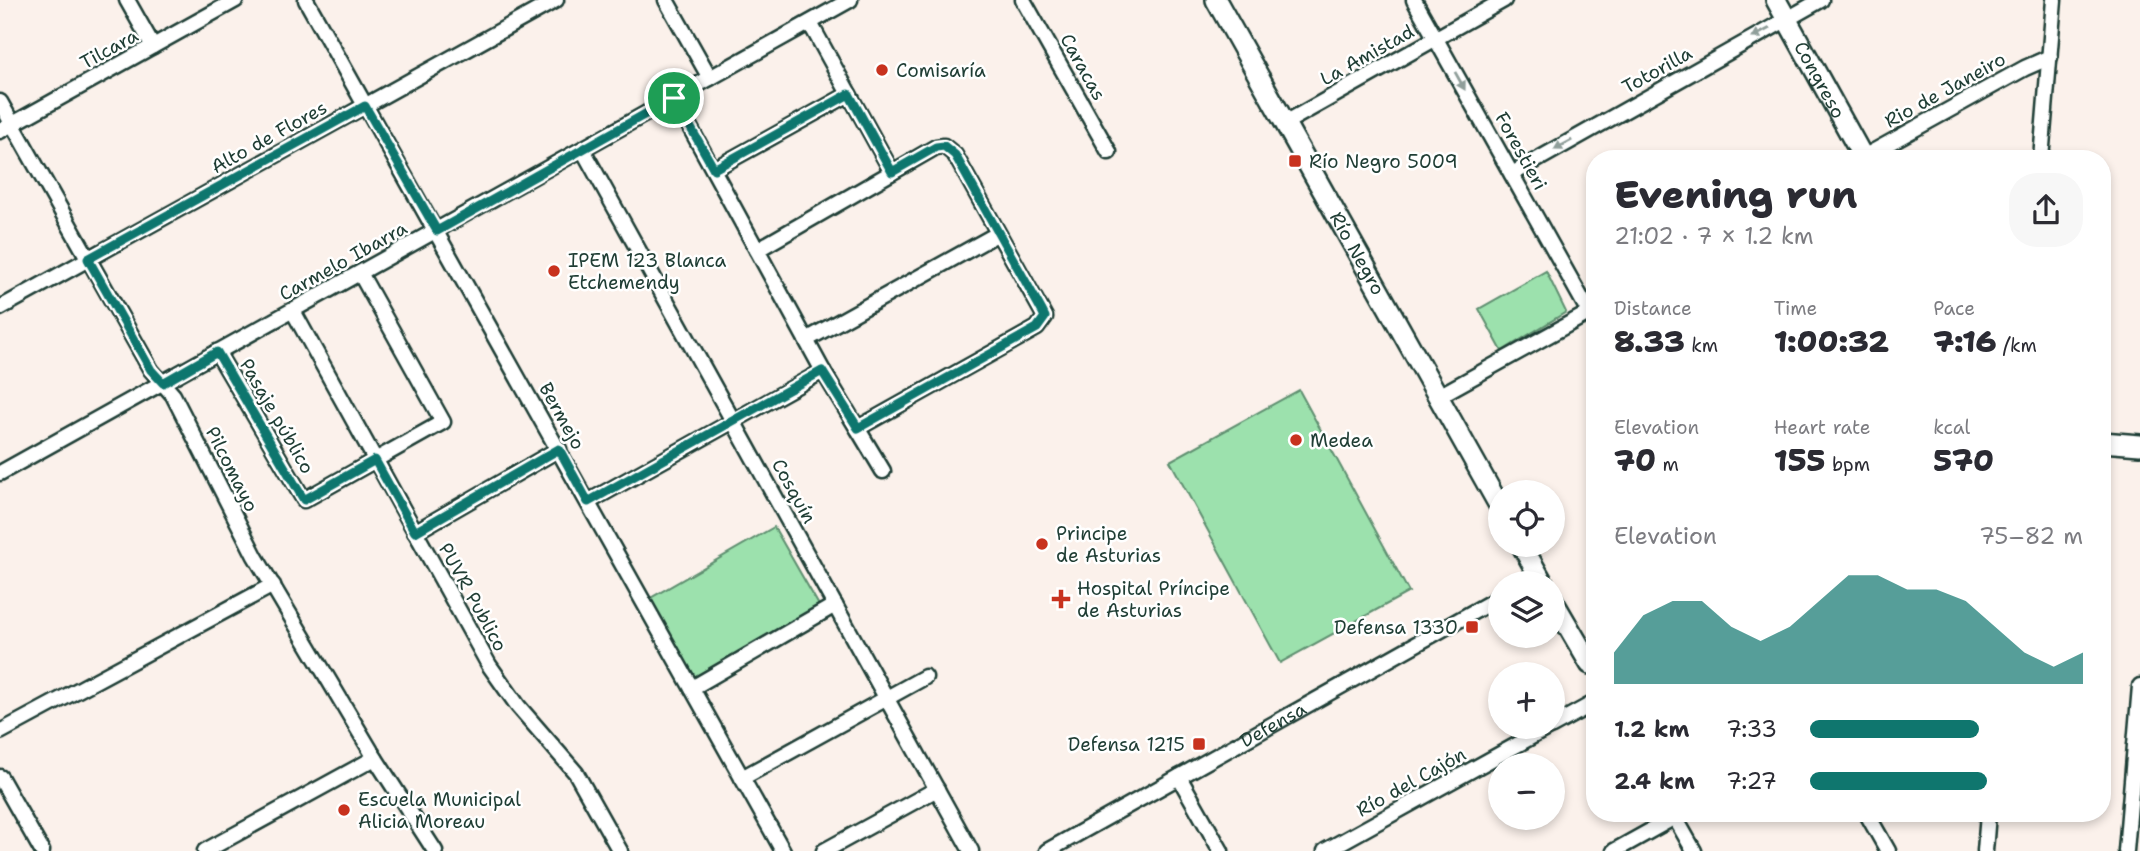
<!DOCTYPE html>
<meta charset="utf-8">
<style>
body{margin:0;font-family:"Shantell Sans",sans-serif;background:#f7f7f7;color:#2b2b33;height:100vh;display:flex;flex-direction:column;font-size:26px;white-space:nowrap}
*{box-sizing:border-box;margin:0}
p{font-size:23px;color:#7c7c81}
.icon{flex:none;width:38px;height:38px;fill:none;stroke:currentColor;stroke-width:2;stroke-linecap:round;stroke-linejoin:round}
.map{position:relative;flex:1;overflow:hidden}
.side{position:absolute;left:1586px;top:150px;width:525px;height:672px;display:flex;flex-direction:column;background:#fff;border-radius:28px;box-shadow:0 4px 10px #0003}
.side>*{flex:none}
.buttons{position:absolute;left:1488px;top:480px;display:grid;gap:14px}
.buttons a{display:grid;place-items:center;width:77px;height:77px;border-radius:50%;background:#fff;box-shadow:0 4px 10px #0003;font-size:35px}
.pin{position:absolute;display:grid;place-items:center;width:60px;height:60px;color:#fff;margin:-30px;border:4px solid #fff;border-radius:50%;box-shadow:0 2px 7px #0007}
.round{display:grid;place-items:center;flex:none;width:74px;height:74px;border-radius:28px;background:#f7f7f7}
.summary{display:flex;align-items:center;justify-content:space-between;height:119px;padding:0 28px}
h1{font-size:38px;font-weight:800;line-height:52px}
.metrics{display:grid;grid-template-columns:repeat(3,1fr);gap:10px;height:119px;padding:7px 28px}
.metrics div{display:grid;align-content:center}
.metrics b{font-size:30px;font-weight:800}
.metrics small{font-size:19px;font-weight:400}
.metrics p{font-size:19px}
.chart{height:196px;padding:14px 28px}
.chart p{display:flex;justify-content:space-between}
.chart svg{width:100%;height:126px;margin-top:7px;fill:#0f766e;opacity:.7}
ul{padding:0 28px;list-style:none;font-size:23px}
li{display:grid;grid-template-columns:112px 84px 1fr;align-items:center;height:52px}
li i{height:18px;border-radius:9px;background:#0f766e}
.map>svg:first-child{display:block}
.park{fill:#9ce1ad;stroke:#5e8f70;stroke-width:2}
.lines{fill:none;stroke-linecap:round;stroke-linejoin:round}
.minor-casing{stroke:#1f3d34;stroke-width:19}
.secondary-casing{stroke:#1f3d34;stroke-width:24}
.minor{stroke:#fff;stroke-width:14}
.secondary{stroke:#fff;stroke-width:19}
.oneway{fill:#8f9e9a}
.route-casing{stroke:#fff;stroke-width:14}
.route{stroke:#0f766e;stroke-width:9}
.poi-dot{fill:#c8321e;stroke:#fff;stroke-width:2.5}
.labels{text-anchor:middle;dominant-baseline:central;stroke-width:5;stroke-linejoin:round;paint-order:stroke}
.street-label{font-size:19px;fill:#1f3d34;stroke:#fff}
.poi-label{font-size:19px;fill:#1f3d34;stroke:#fff;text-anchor:start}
</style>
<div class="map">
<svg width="2140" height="851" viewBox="0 0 2140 851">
<rect width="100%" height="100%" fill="#fbf1eb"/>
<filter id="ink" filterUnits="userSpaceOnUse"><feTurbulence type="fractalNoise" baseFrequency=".0143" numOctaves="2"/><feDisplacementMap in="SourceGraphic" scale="14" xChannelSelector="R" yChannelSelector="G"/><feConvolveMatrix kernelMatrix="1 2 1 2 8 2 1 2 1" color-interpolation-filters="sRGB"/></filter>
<g filter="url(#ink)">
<path class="park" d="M1546,271L1566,312L1502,351L1479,309Z
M1299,390L1409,592L1280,663L1170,461Z
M774,527L821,609L694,681L649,599Z"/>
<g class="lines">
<defs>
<g id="minor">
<path d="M127,0L153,46"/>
<path d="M306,0L783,851"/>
<path d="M666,0L710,78"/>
<path d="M1023,0L1109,152"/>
<path d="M1414,0L1594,321"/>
<path d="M810,23L892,172"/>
<path d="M674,98L823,371L883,471"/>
<path d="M0,102L151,370L173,395L255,556L375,758L435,851"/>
<path d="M1285,123L1504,0"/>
<path d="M0,131L236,0"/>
<path d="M583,150L971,851"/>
<path d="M1860,159L2025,68L2050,57"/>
<path d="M2041,159L2054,0"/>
<path d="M714,169L849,94"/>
<path d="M1512,174L1821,0"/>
<path d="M757,250L936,147L944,146L955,155L1045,317L1037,328L858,428"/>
<path d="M0,308L556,0"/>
<path d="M293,311L489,665L518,706L576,773L620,851"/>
<path d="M806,340L997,234"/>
<path d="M217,352L304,500L443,422L360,273"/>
<path d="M1437,397L1594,310"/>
<path d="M0,473L850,0"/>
<path d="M588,502L823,371"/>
<path d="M415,532L559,449"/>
<path d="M1526,583L1539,576"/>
<path d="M692,688L835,605"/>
<path d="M1552,726L1594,703"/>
<path d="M0,732L273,585"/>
<path d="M0,777L42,851"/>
<path d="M1179,777L1221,851"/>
<path d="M742,778L925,677"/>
<path d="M1673,814L1694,851"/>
<path d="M1867,814L1888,851"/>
<path d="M205,851L375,758"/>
<path d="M824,851L937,789"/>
<path id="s1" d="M1047,851L1500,597"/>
<path d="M1325,851L1551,726"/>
<path d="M1614,851L1675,817"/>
<path d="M1985,851L1988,814"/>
<path d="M2126,851L2140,686"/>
</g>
<g id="secondary">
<path id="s2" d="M1216,0L1500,507"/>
<path id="s3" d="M1776,0L1864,159"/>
<path d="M2102,442L2140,445"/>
<path d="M1521,544L1543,583"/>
<path d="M1552,599L1590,664L1594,662"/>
</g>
</defs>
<use href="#minor" class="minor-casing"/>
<use href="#secondary" class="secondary-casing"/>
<use href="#minor" class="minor"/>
<use href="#secondary" class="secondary"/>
</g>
<defs><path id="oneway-solid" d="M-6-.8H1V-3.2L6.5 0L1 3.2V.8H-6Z" transform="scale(1.75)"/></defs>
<g class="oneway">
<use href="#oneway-solid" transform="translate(1761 33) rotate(151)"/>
<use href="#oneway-solid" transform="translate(1460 81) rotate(61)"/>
<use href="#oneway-solid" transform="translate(1563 145) rotate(151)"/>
</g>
</g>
<g class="lines" filter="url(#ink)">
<defs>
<path id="route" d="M849,94L892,172L936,147L944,146L955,155L1042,311L1045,317L1037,328L858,428L822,371L588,502L559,449L415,532L375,460L304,500L217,352L163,383L151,370L88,259L365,106L437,231L674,98L714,169Z"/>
</defs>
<use href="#route" class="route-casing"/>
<use href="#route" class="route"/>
</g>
<g class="poi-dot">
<circle cx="882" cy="70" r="7"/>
<rect x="1288" y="154" width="14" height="14" rx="3.5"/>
<circle cx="554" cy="271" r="7"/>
<circle cx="1296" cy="440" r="7"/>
<circle cx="1042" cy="544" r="7"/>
<path d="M1057.5 588.5h7v7h7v7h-7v7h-7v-7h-7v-7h7z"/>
<rect x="1465" y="620" width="14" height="14" rx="3.5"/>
<rect x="1192" y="737" width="14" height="14" rx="3.5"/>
<circle cx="344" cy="810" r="7"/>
</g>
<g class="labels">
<g class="street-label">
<text transform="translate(109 49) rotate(-29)">Tilcara</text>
<text transform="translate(1367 55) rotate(-29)">La Amistad</text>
<text transform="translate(1083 67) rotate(61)">Caracas</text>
<text transform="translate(1657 70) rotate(-29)">Totorilla</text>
<text stroke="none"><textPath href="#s3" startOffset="91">Congreso</textPath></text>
<text transform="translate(1945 90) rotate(-29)">Rio de Janeiro</text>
<text transform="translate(269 137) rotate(-29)">Alto de Flores</text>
<text transform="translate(1521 151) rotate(61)">Forestieri</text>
<text stroke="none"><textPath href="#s2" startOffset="290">Río Negro</textPath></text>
<text transform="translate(343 261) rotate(-29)">Carmelo Ibarra</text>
<text transform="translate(277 416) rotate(60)">Pasaje público</text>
<text transform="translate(562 416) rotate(61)">Bermejo</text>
<text transform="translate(232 469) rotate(63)">Pilcomayo</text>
<text transform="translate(794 491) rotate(61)">Cosquín</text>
<text transform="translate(473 597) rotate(61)">PUVR Publico</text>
<text stroke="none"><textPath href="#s1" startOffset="259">Defensa</textPath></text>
<text transform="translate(1411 782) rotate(-29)">Río del Cajón</text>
</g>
<g class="poi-label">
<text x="896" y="70">Comisaría</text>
<text x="1309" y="161">Río Negro 5009</text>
<text x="568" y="260">IPEM 123 Blanca<tspan x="568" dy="22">Etchemendy</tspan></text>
<text x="1310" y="440">Medea</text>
<text x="1056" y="533">Principe<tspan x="1056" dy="22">de Asturias</tspan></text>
<text x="1077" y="588">Hospital Príncipe<tspan x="1077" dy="22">de Asturias</tspan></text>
<text x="1458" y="627" text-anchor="end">Defensa 1330</text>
<text x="1185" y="744" text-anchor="end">Defensa 1215</text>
<text x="358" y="799">Escuela Municipal<tspan x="358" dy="22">Alicia Moreau</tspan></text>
</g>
</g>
</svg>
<div class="buttons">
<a><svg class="icon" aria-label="locate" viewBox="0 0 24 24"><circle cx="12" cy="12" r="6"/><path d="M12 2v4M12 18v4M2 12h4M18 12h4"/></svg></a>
<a><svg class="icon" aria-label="layers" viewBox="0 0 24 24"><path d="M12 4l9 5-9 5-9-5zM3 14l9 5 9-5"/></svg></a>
<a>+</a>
<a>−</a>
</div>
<div class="pin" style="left:674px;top:98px;background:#1e9e55"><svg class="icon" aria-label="arrive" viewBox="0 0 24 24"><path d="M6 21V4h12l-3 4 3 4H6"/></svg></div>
<section class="side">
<div class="summary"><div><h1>Evening run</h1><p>21:02 · 7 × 1.2 km</p></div><a class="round"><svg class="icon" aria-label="share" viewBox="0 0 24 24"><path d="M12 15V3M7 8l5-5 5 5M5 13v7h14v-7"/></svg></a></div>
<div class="metrics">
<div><p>Distance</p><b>8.33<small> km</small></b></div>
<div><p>Time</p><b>1:00:32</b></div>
<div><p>Pace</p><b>7:16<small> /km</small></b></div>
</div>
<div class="metrics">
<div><p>Elevation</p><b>70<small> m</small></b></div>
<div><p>Heart rate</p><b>155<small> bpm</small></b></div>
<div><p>kcal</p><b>570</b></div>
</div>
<div class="chart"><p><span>Elevation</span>75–82 m</p>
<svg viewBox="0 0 160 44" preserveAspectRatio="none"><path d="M0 44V33L10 20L20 15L30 15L40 24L50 29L60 24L70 15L80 6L90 6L100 11L110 11L120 15L130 24L140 33L150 38L160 33V44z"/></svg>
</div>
<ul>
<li><b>1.2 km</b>7:33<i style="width:62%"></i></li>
<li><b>2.4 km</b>7:27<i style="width:65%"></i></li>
</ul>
</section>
</div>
